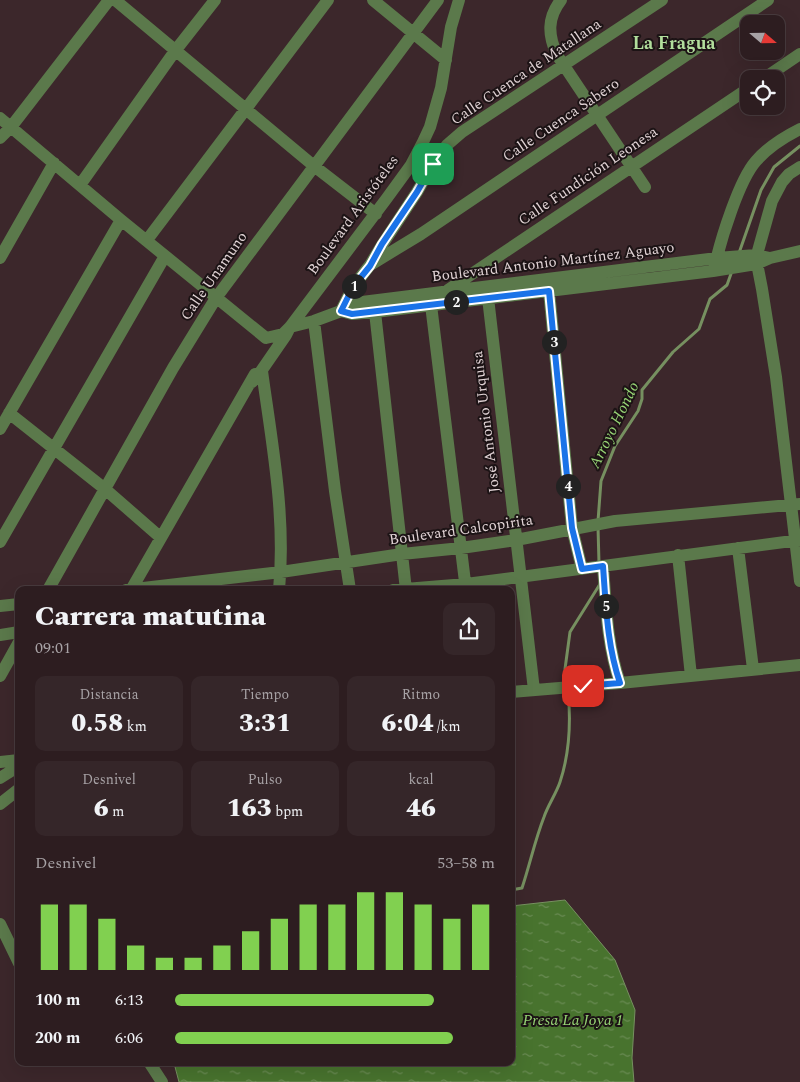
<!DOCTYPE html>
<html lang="es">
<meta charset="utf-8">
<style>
body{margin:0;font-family:Spectral,serif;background:#352629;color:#f1f3f6;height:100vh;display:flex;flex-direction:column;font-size:19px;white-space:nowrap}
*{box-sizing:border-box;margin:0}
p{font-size:16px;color:#a7a2a5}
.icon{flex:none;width:28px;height:28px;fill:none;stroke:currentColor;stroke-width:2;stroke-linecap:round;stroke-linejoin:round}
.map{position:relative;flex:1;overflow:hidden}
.panel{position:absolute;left:15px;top:586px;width:500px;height:480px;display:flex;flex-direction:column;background:#2d1d20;border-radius:10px;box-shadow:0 5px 20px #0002,0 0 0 1px #483b3e}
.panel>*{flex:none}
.needle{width:32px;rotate:110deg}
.controls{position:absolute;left:740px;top:15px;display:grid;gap:10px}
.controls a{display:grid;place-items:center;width:45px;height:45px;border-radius:10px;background:#2d1d20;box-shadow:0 5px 20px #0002,0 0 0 1px #483b3e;font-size:25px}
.pin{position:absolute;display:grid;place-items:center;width:42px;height:42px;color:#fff;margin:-21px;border-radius:10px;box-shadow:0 2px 8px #0006}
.km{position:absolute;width:25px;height:25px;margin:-12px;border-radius:50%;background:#222;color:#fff;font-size:14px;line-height:25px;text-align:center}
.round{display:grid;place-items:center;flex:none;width:52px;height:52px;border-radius:10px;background:#352629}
.overview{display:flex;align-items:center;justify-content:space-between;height:85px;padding:0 20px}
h1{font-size:28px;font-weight:800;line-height:38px}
.metrics{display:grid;grid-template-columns:repeat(3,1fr);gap:8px;height:85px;padding:5px 20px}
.metrics div{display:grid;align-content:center;border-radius:10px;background:#352629;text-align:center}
.metrics b{font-size:25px;font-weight:800}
.metrics small{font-size:14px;font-weight:400}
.metrics p{font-size:14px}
.chart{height:140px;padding:10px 20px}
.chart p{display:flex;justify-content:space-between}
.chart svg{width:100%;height:90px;margin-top:5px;stroke:#81d050;stroke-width:6}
ul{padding:0 20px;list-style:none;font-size:16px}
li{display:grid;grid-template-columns:80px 60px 1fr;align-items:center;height:38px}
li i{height:12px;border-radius:6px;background:#81d050}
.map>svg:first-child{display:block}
.water{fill:url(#water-ripples);stroke:#769060}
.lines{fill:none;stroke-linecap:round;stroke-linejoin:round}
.stream{stroke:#769060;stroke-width:3}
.minor{stroke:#5b794b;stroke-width:12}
.route-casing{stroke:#fff;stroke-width:10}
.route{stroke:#1a73e8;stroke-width:6}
.labels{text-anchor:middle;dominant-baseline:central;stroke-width:4;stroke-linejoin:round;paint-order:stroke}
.street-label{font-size:15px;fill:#e1d3d5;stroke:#1c1315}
.water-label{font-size:16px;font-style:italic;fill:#97d475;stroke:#1c1315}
.quarter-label{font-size:18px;font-weight:bold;fill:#b2de9c;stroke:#1c1315}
</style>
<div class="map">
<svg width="800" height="1082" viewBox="0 0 800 1082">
<defs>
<pattern id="water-ripples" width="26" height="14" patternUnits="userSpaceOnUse" patternTransform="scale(1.25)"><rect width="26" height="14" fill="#48732e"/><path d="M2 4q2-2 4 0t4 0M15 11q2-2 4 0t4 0" fill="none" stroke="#6b8c55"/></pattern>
</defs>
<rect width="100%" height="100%" fill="#3c272b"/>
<path class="water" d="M565,900L615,960L635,1010L632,1058L634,1082H179L174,1063L511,1062V906Z"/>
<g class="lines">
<path class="stream" d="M739,253L761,190L774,167L800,146
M598,521L601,481L615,446L638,411L642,399V390L673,352L699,329L710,299L727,285L732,271
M598,527L599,563
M567,684L565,669L570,632L600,584
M511,890L522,888C530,864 535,840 544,817C548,805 556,794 560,782C570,752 571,721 568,690"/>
<path class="minor" d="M115,0L314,166L376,214
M373,0L446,60
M561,0C547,18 548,35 557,55L645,187
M763,79L800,54
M0,118L121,220L266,338
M0,138L11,127L109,0
M800,167L789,174L782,182L772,201L756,258L762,289L776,377L800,581
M80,185L175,51L215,0
M147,240L328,0
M0,258L54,163
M370,265L421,234L768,0
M715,265C721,239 739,180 756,161C768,147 784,137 800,129
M448,290L749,88
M549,291L572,528L582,569
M488,298L534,690
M431,305L466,590
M341,311L352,314L375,312L713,271L756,264L770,258L800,251
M341,311L353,287L370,265L382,245L417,192L433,164L447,145L462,132L662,0
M375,312L406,590
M314,321L335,491L350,590
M266,338L283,334L290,327L387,198L411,165L423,142L430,127L441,88L451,27L459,0
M262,371C272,444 286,516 279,590
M252,382L257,377L286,335L290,327L314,321L341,311L354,303L717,258L756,255L770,258
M9,413L105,489L160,537
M0,429L121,220
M0,542L165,256
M738,548L753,669
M678,555L691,676
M603,566C606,606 607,645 620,683
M48,590L173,368L216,298L438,0
M126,590L281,572L402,554L461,548L516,540L615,521L800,504
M131,590L255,374
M393,590L466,584L800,540
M0,606L19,604
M0,635L19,632
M0,676L19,642
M511,692L620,683L800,665
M0,762L19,760
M0,778L19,766
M0,804L19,789
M0,924L19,963
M149,1062L162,1082"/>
</g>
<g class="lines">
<defs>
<path id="route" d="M433,164L417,192L382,244L370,266L353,287L341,311L352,314L549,291L572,528L582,569L603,566C606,606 607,645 620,683L583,686"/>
</defs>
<use href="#route" class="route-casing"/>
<use href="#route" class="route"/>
</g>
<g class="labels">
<g class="street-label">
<text transform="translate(526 72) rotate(-34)">Calle Cuenca de Matallana</text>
<text transform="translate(561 120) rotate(-34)">Calle Cuenca Sabero</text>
<text transform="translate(588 176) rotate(-34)">Calle Fundición Leonesa</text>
<text transform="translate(353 215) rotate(-54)">Boulevard Aristóteles</text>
<text transform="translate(553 262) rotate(-7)">Boulevard Antonio Martínez Aguayo</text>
<text transform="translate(214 276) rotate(-55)">Calle Unamuno</text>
<text transform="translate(486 422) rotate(-97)">José Antonio Urquisa</text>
<text transform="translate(461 530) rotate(-8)">Boulevard Calcopirita</text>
</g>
<g class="water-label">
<text transform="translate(614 425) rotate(-64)">Arroyo Hondo</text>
<text x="573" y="1020">Presa La Joya 1</text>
</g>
<g class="quarter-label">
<text x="674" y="43">La Fragua</text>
</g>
</g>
</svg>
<div class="controls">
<a><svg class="needle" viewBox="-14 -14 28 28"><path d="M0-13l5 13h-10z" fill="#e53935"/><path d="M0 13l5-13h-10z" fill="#a7a2a5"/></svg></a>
<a><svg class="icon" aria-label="locate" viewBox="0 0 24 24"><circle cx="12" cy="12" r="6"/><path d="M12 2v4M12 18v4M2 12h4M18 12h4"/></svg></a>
</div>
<div class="pin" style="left:433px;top:164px;background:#1e9e55"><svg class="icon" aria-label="arrive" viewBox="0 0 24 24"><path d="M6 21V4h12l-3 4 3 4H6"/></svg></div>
<div class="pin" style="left:583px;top:686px;background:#d93025"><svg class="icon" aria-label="check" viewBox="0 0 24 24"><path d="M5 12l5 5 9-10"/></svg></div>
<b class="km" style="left:354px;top:286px">1</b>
<b class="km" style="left:456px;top:302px">2</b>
<b class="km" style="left:554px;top:342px">3</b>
<b class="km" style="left:568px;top:486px">4</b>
<b class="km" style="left:606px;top:606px">5</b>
<section class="panel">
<div class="overview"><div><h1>Carrera matutina</h1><p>09:01</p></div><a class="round"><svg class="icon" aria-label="share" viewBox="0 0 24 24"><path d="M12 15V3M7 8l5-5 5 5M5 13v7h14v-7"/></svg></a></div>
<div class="metrics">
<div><p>Distancia</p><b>0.58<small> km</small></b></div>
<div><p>Tiempo</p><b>3:31</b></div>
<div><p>Ritmo</p><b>6:04<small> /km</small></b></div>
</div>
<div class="metrics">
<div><p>Desnivel</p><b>6<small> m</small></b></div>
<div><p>Pulso</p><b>163<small> bpm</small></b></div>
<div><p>kcal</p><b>46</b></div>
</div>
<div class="chart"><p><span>Desnivel</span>53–58 m</p>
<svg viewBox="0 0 160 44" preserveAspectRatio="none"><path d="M5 44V12M15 44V12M25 44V19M35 44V32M45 44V38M55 44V38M65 44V32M75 44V25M85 44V19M95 44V12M105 44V12M115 44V6M125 44V6M135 44V12M145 44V19M155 44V12"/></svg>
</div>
<ul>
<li><b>100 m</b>6:13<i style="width:81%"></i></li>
<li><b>200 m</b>6:06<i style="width:87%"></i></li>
</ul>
</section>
</div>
